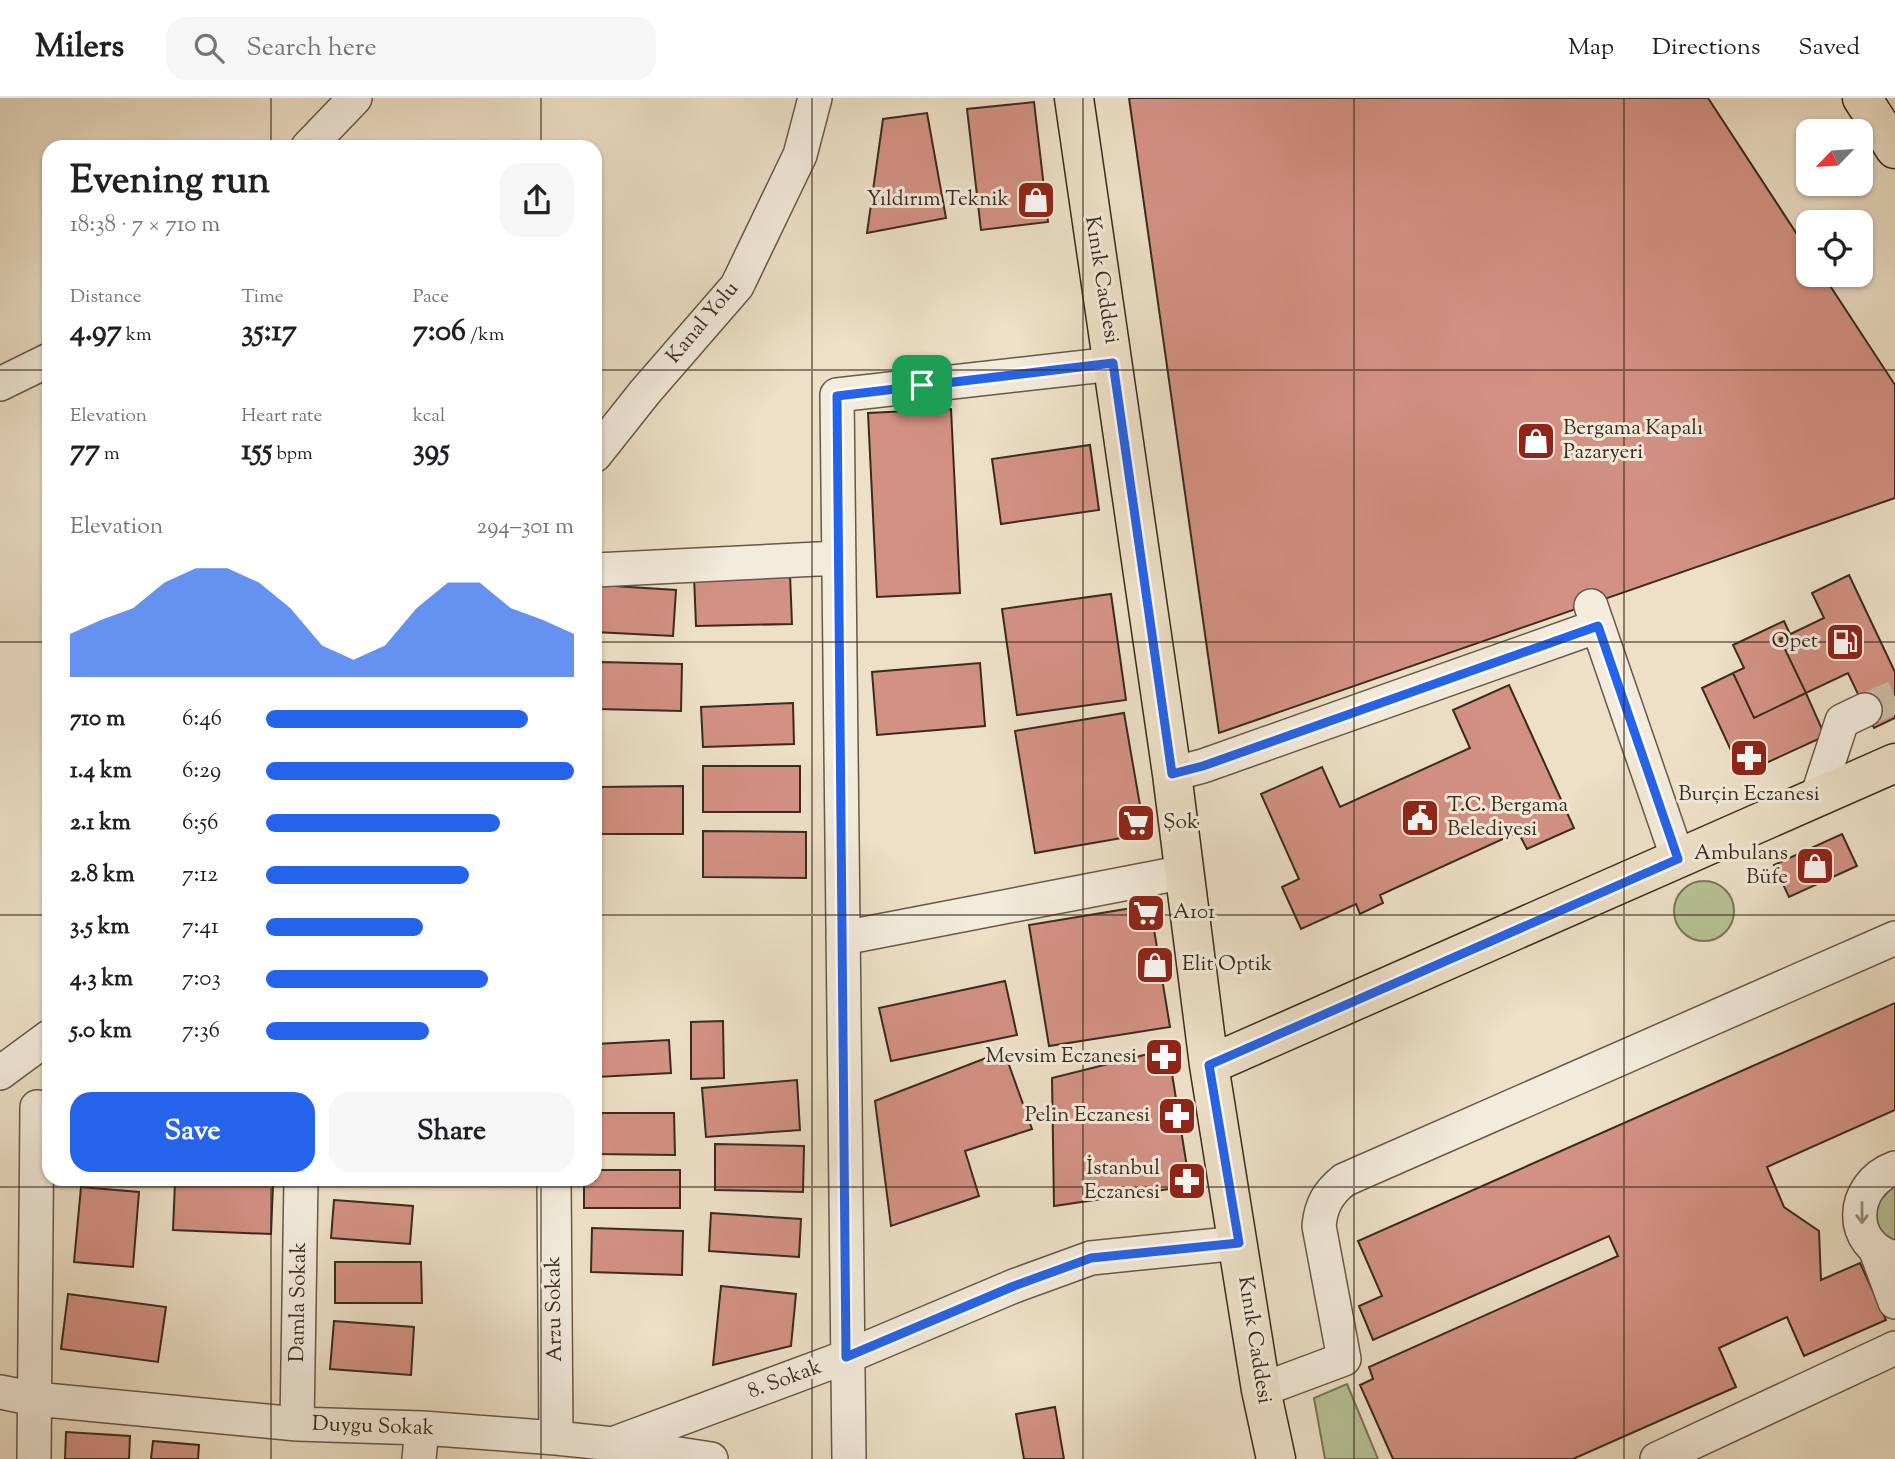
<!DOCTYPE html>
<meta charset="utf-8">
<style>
body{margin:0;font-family:"Sorts Mill Goudy",serif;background:#f6f6f6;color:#202124;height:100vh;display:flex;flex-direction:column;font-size:26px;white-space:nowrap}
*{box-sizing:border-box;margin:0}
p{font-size:23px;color:#757577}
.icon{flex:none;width:38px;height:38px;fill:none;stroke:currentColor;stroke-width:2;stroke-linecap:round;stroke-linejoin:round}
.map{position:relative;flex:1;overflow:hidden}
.details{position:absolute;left:42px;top:42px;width:560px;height:1046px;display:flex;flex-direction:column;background:#fff;border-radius:21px;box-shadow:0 2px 5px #0004}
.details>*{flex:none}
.needle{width:46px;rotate:245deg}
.tools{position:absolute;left:1796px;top:21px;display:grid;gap:14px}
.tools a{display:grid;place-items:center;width:77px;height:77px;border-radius:14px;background:#fff;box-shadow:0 2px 5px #0004;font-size:35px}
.pin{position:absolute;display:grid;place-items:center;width:60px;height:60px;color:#fff;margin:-30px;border-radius:14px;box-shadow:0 4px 10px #0006}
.round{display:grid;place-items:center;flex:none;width:74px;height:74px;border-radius:21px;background:#f6f6f6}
.head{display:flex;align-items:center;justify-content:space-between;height:119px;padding:0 28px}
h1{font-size:38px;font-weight:800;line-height:52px}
.metrics{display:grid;grid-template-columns:repeat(3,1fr);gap:10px;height:119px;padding:7px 28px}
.metrics div{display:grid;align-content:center}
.metrics b{font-size:30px;font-weight:800}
.metrics small{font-size:19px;font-weight:400}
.metrics p{font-size:19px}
.chart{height:196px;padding:14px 28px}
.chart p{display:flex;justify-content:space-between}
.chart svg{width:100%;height:126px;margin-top:7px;fill:#2563eb;opacity:.7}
.button{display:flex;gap:14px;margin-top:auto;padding:14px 28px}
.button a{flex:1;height:80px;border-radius:21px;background:#2563eb;color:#fff;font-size:28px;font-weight:800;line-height:80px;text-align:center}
.button a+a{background:#f6f6f6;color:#202124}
ul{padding:0 28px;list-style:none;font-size:23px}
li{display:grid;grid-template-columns:112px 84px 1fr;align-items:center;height:52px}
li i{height:18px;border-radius:9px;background:#2563eb}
header{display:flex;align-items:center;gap:42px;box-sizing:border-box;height:98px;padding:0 35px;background:#fff;border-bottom:2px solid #e0e0e0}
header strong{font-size:33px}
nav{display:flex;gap:38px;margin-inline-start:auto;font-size:24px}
.search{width:490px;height:63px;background:#f6f6f6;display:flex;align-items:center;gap:18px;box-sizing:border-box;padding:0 24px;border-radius:21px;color:#757577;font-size:26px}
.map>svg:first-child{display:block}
.green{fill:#b7c297;stroke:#78765a;stroke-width:2}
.building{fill:#d39184;stroke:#3a2b1d;stroke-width:2}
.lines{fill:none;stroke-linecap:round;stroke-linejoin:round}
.minor-tunnel{stroke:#c9bca5;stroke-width:33;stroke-dasharray:33 17;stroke-linecap:butt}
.minor-casing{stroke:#675848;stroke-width:36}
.major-casing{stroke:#3a2b1d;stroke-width:41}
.minor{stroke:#f3ebdb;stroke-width:33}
.major{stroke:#ede0c7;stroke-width:38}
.oneway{stroke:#968b7c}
.route-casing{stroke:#fff;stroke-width:14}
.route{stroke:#2563eb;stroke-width:9}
.grid{fill:none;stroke:#3a2b1d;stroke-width:2;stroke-opacity:0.55}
.labels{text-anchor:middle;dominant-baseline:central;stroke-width:6;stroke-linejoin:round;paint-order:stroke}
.poi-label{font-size:21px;fill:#3a2b1d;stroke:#f3ebdb;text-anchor:end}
.street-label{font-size:21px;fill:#3a2b1d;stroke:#f3ebdb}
</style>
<header>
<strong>Milers</strong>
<div class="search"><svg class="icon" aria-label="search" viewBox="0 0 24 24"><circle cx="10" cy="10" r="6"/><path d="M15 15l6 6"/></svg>Search here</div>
<nav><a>Map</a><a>Directions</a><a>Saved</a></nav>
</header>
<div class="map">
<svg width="1895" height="1361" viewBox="0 0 1895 1361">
<rect width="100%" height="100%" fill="#ede0c7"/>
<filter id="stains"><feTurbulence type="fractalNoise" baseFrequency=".00286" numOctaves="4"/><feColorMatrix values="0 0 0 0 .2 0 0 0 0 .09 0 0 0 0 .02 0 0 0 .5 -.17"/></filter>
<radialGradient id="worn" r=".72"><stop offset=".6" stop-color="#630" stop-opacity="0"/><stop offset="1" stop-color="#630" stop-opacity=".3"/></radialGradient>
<path class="green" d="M1674 813a30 30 0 1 1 60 0a30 30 0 1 1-60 0Z
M1895,1086V1145C1877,1138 1876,1122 1876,1106Z
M1347,1286L1378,1361H1325L1314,1300Z"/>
<path class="building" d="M1129,0H1708L1808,153V177H1823L1895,287V400L1219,635Z
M1034,4L1048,124L981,132L967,11Z
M927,15L946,120L867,135L883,21Z
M951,311L960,495L877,499L868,315Z
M1090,347L1099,412L1001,426L992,361Z
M790,476L792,526L696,528L694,478Z
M1849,477L1895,574V620L1874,630L1848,575L1806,595L1780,541L1824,520L1812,495Z
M598,487L676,492L673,538L595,534Z
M1111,496L1126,602L1017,617L1002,511Z
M1784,523L1790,536L1780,541L1806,595L1754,620L1733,575L1744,570L1733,547Z
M600,564L682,566L681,613L599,611Z
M980,565L985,628L877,637L872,574Z
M1733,575L1754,620L1806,595L1825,638L1742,676L1702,590Z
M1509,587L1574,730L1527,751L1518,734L1380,797L1383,805L1360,816L1356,806L1301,831L1282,789L1299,781L1261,696L1322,669L1340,709L1470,650L1453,612Z
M793,605L794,646L703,649L701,609Z
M1124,615L1145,736L1035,755L1015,633Z
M703,668H800V714H703Z
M683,688V736H599L598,689Z
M703,733L806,734V780L703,779Z
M1842,736L1857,768L1789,799L1774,767Z
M1150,807L1170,929L1049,948L1029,827Z
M1005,883L1017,937L891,963L879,910Z
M1895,905V1012L1767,1069L1784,1109L1819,1133L1821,1182L1860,1165L1886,1222L1804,1258L1787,1219L1719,1250L1736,1289L1573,1361H1393L1360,1287L1373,1281L1369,1269L1618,1158L1609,1138L1373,1242L1359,1208L1382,1198L1358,1143Z
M723,923L724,980L691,981V924Z
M669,942L671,975L597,979L596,946Z
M1168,951L1190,1088L1054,1108L1052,980Z
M1004,953L1032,1031L965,1053L979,1098L891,1128L875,1003Z
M797,982L800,1032L706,1039L702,990Z
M595,1015H674L675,1057L595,1056Z
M715,1046L804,1048L803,1094L715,1092Z
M595,1072H680V1110H584V1082H595Z
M175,1084L273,1087L271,1136L173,1132Z
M81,1089L139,1094L133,1169L74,1164Z
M334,1102L413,1108L410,1146L331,1140Z
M711,1115L801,1121L799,1159L709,1153Z
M592,1130L683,1133L682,1177L591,1174Z
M335,1164H421L422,1205H335Z
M721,1188L796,1196L791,1248L713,1267Z
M68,1196L166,1209L158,1264L61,1251Z
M334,1223L414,1229L411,1277L330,1271Z
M1055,1309L1064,1361H1024L1016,1316Z
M66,1334L130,1338L129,1361H65Z
M153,1343L199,1347L198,1361H151Z"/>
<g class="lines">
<path class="minor-tunnel" d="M1865,612L1895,599"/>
<defs>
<path id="minor" d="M308,49L355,0
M0,286L49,262
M595,357L645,294L737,188L800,57L815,0
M595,472L838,460
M1591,508L1678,761
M1172,676L1203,668L1598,528
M1817,699L1842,623L1865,612
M843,840L1185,774
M0,975L49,939
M1895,1070C1849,1087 1847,1148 1895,1160
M554,1082L556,1340
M1875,1150L1895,1204
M1261,1292L1344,1261L1319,1128C1321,1107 1328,1095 1344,1082L1895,840
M0,1294L35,1301L297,1326L422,1330L556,1340L613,1346L711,1361
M297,1326L301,1082
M615,1345L846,1259L1014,1188L1091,1160L1239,1145
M34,1361L37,1009
M419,1361L422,1330
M849,1361L837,297L1113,266
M1657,1361L1895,1250"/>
<path id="major" d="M1074,0L1172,676L1209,967L1261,1292L1276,1361
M1862,0L1895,51
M1209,967L1895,665"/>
</defs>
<use href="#minor" class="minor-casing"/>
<use href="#major" class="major-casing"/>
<use href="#minor" class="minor"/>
<use href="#major" class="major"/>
</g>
<defs><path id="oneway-shaft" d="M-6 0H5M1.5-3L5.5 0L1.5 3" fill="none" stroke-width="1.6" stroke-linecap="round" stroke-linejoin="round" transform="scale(1.75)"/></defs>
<use class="oneway" href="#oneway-shaft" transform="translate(1862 1115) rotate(90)"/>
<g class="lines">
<defs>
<path id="route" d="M1113,265L1172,676L1203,668L1598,528L1678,761L1209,967L1239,1145L1091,1160L1014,1188L846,1259L837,298Z"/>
</defs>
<use href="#route" class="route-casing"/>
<use href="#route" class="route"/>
</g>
<path class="grid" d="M271,0V49M541,0V49M812,0V1361M1083,0V1361M1354,0V1361M1624,0V1361M0,272H49M595,272H1895M0,544H49M595,544H1895M0,817H49M595,817H1895M271,1082V1361M541,1082V1361M0,1089H1895"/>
<defs>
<symbol id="shop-square" viewBox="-11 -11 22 22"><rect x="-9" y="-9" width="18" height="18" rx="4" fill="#8f2418" stroke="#f3ebdb"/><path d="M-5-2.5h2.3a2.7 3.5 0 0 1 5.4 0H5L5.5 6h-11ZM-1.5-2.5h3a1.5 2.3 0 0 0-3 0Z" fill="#fff"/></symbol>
<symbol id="fuel-square" viewBox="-11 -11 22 22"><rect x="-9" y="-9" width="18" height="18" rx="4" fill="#8f2418" stroke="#f3ebdb"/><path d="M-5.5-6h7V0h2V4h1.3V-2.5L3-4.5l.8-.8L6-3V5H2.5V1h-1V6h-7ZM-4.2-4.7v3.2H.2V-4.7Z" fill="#fff"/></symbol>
<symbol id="pharmacy-square" viewBox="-11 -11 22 22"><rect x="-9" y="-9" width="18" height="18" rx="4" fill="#8f2418" stroke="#f3ebdb"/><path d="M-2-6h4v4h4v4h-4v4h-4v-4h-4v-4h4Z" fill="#fff"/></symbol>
<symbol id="civic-square" viewBox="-11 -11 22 22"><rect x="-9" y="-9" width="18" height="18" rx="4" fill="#8f2418" stroke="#f3ebdb"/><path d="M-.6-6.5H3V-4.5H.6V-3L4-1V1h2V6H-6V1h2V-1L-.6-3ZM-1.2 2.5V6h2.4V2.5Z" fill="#fff"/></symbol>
<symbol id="supermarket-square" viewBox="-11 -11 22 22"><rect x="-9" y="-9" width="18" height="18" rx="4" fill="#8f2418" stroke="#f3ebdb"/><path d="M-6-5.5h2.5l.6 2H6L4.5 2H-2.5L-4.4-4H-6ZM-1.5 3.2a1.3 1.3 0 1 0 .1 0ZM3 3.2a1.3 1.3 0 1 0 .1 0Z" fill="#fff"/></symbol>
</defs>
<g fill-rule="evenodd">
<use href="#shop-square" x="1014" y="80" width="44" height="44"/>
<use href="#shop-square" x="1514" y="321" width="44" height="44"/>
<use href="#fuel-square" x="1823" y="522" width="44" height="44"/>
<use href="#pharmacy-square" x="1727" y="638" width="44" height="44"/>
<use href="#civic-square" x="1398" y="698" width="44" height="44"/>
<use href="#supermarket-square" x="1114" y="703" width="44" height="44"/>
<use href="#shop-square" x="1793" y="746" width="44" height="44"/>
<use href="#supermarket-square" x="1124" y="793" width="44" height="44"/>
<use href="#shop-square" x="1133" y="845" width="44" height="44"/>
<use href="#pharmacy-square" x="1142" y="937" width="44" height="44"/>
<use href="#pharmacy-square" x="1155" y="996" width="44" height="44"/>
<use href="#pharmacy-square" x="1165" y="1061" width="44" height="44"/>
</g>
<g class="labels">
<g class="poi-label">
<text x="1009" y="102">Yıldırım Teknik</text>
<text x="1563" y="331" text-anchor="start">Bergama Kapalı<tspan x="1563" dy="24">Pazaryeri</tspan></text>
<text x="1818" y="544">Opet</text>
<text x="1749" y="697" text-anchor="middle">Burçin Eczanesi</text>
<text x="1447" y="708" text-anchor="start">T.C. Bergama<tspan x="1447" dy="24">Belediyesi</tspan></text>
<text x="1163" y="725" text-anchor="start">Şok</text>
<text x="1788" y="756">Ambulans<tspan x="1788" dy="24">Büfe</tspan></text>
<text x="1173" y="815" text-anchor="start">A101</text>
<text x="1182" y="867" text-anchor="start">Elit Optik</text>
<text x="1137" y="959">Mevsim Eczanesi</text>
<text x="1150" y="1018">Pelin Eczanesi</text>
<text x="1160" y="1071">İstanbul<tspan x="1160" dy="24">Eczanesi</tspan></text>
</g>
<g class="street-label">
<text transform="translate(1101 182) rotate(81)">Kınık Caddesi</text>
<text transform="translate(703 225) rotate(-50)">Kanal Yolu</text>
<text transform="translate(299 1204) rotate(-89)">Damla Sokak</text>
<text transform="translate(555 1211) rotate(-91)">Arzu Sokak</text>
<text transform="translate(1254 1242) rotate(81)">Kınık Caddesi</text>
<text transform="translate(785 1282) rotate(-20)">8. Sokak</text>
<text transform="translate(373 1329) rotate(2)">Duygu Sokak</text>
</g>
</g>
<rect width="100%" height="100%" filter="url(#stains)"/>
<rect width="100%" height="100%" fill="url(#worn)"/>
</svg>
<div class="tools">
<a><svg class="needle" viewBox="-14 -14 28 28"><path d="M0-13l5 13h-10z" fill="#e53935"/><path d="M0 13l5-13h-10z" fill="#757577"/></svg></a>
<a><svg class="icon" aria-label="locate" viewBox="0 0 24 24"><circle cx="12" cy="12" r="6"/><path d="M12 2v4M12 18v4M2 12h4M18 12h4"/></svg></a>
</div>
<div class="pin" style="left:922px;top:287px;background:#1e9e55"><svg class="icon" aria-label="arrive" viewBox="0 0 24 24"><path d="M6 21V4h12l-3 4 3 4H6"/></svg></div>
<section class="details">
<div class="head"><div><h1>Evening run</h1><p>18:38 · 7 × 710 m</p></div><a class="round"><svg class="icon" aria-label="share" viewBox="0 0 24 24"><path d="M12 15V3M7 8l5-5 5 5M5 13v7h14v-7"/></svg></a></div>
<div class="metrics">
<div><p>Distance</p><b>4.97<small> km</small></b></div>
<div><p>Time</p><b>35:17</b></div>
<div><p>Pace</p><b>7:06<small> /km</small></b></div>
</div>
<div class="metrics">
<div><p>Elevation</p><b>77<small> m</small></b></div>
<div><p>Heart rate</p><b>155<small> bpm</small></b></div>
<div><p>kcal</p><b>395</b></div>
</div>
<div class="chart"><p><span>Elevation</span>294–301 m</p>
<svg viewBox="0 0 160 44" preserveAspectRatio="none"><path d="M0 44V29L10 24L20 20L30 11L40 6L50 6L60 11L70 20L80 33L90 38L100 33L110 20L120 11L130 11L140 20L150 24L160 29V44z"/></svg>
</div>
<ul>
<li><b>710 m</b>6:46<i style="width:85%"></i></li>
<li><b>1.4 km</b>6:29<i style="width:100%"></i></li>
<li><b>2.1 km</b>6:56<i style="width:76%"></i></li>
<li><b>2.8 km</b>7:12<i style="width:66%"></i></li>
<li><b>3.5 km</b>7:41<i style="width:51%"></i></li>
<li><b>4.3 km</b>7:03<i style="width:72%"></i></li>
<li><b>5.0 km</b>7:36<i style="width:53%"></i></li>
</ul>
<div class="button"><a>Save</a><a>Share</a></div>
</section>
</div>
